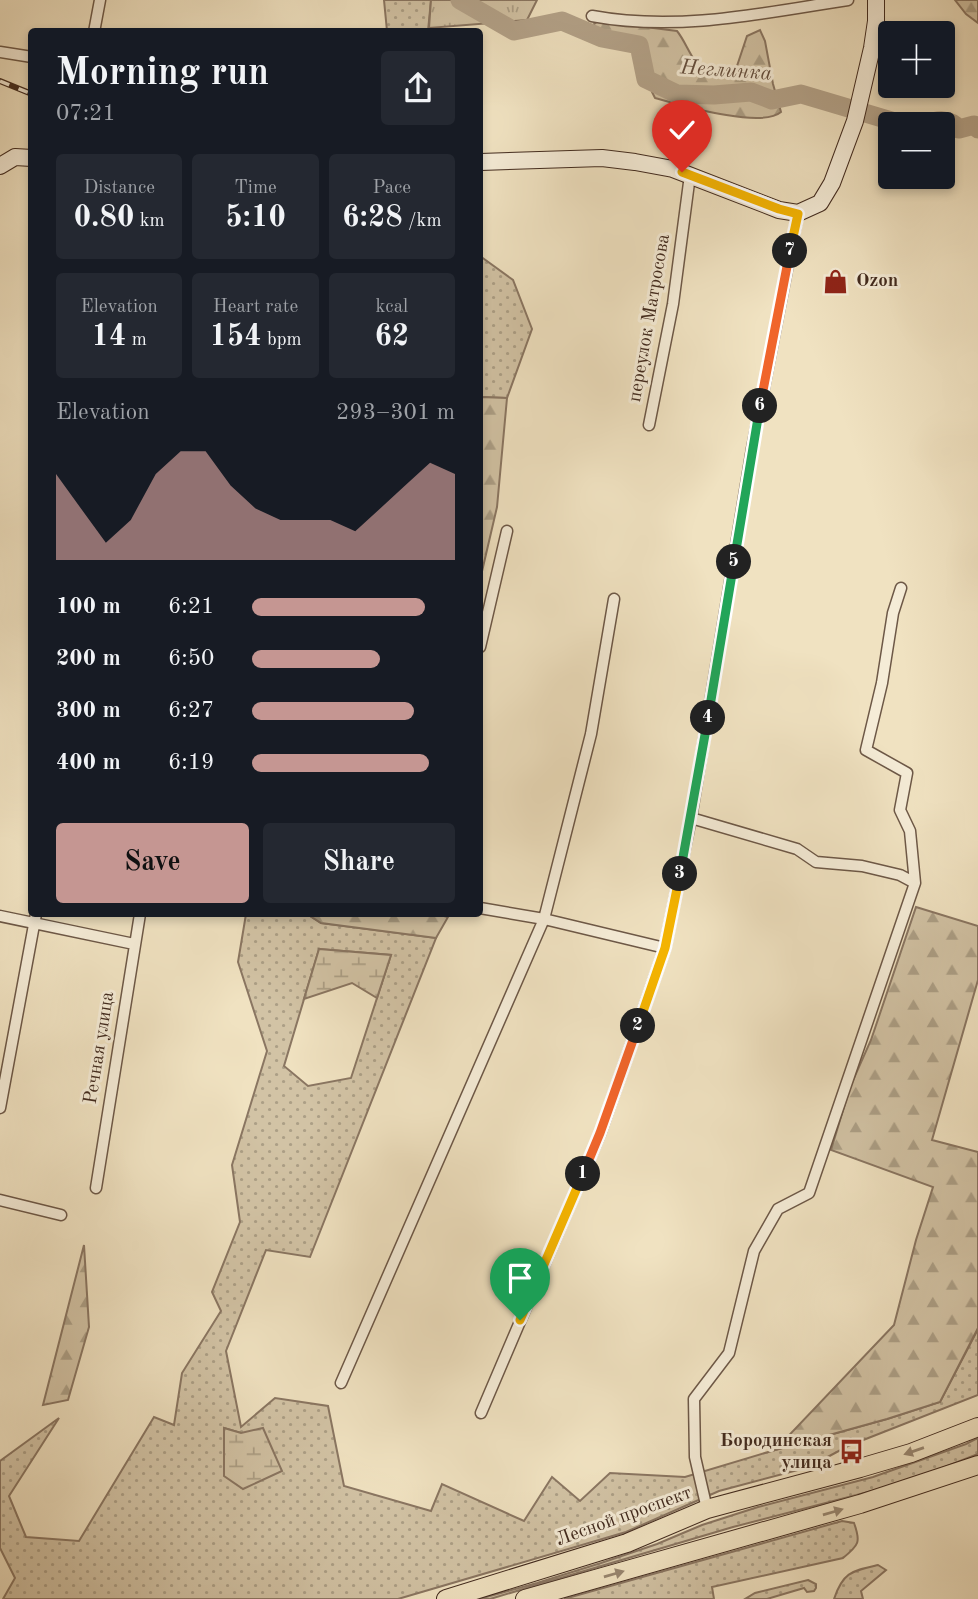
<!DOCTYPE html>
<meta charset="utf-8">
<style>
body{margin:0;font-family:"Old Standard TT",serif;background:#242831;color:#f1f3f6;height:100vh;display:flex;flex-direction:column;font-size:26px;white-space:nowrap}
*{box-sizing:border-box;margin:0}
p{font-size:23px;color:#9ea1a6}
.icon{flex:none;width:38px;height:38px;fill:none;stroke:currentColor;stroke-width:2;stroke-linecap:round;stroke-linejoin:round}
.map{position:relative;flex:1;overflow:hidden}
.sheet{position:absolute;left:28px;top:28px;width:455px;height:889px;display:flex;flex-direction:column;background:#171b24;border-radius:7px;box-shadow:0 4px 10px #0003}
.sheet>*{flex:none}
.tools{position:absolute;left:878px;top:21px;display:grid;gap:14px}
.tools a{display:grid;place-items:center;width:77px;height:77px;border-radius:7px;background:#171b24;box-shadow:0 4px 10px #0003;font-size:35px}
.pin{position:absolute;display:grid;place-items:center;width:60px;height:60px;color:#fff;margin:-72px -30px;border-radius:50% 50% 50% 0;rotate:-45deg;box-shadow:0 0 7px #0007}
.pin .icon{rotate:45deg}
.km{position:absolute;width:35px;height:35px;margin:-18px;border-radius:50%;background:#222;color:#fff;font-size:19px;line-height:35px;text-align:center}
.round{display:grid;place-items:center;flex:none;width:74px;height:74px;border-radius:7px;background:#242831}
.headline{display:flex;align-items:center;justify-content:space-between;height:119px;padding:0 28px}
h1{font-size:38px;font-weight:800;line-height:52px}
.figures{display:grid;grid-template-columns:repeat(3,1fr);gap:10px;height:119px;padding:7px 28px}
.figures div{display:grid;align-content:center;border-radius:7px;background:#242831;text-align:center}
.figures b{font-size:30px;font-weight:800}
.figures small{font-size:19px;font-weight:400}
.figures p{font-size:19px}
.chart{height:196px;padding:14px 28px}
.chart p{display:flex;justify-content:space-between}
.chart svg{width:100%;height:126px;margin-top:7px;fill:#c59692;opacity:.7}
.primary-button{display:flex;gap:14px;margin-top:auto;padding:14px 28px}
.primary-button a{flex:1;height:80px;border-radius:7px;background:#c59692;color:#111;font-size:28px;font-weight:800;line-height:80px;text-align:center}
.primary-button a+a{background:#242831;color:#f1f3f6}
ul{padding:0 28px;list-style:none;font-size:23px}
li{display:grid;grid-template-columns:112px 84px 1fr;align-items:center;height:52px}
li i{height:18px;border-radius:9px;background:#c59692}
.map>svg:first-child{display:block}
.grass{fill:url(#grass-dots);stroke:#8a7662;stroke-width:2;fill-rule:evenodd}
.forest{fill:url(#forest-firs);stroke:#8a7662;stroke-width:2}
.wetland{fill:url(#wetland-marsh);stroke:#8a7662;stroke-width:2}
.park{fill:url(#park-tufts);stroke:#8a7662;stroke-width:2}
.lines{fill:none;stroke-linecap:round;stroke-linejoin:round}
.river{stroke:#b4a38a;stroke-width:19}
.minor-casing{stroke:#6d5847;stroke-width:13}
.secondary-casing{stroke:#412a1e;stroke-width:18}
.primary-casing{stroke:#412a1e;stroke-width:20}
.minor{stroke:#f5ecd7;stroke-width:10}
.secondary{stroke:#f5ecd7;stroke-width:16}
.primary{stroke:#f0e2c1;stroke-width:18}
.rail-casing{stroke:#412a1e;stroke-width:6}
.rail{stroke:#f5ecd7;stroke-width:3.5;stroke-dasharray:10;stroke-linecap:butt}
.oneway{fill:#988670}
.split-1-casing{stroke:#fff;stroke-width:14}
.split-2-casing{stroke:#fff;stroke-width:14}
.split-3-casing{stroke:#fff;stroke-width:14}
.split-4-casing{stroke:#fff;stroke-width:14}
.split-5-casing{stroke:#fff;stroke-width:14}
.split-6-casing{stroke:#fff;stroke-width:14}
.split-7-casing{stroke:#fff;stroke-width:14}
.split-8-casing{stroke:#fff;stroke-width:14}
.split-1{stroke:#f5b400;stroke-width:9}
.split-2{stroke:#f0652b;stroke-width:9}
.split-3{stroke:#f5b400;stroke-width:9}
.split-4{stroke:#22a559;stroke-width:9}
.split-5{stroke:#22a559;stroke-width:9}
.split-6{stroke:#22a559;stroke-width:9}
.split-7{stroke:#f0652b;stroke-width:9}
.split-8{stroke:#f5b400;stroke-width:9}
.labels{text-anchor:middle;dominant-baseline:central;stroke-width:6;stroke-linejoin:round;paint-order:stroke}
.poi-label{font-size:19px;font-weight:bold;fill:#412a1e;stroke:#f5ecd7;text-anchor:start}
.street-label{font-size:19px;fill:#412a1e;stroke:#f5ecd7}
.water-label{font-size:21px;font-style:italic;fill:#644e3e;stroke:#f5ecd7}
</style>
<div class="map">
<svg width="978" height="1599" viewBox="0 0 978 1599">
<defs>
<pattern id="grass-dots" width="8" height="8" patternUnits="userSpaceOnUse" patternTransform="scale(1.75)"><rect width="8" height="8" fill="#d2c3a5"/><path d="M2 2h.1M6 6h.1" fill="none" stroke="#ac9f86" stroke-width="1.8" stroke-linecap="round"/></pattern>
<pattern id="forest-firs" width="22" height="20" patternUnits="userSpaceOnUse" patternTransform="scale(1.75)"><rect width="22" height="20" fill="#d2c3a5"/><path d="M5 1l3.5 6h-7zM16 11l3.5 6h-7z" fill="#ac9f86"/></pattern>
<pattern id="wetland-marsh" width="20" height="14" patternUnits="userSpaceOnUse" patternTransform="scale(1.75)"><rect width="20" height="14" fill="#d2c3a5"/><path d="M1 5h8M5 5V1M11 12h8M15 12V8" fill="none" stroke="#ac9f86"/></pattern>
<pattern id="park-tufts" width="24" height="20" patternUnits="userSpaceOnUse" patternTransform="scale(1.75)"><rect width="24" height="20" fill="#d2c3a5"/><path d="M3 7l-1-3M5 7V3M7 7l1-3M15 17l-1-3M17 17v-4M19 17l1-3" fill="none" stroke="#ac9f86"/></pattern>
</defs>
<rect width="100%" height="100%" fill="#f0e2c1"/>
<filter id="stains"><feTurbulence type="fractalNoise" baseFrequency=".00286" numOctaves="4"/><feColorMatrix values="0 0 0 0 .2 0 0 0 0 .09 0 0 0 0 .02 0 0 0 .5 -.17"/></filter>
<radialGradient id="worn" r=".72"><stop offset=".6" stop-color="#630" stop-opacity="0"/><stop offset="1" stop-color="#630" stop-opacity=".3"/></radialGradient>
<path class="grass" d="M384,0H431L428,31H387Z
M480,256L513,280L532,329L507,398L480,397Z
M246,914H307L321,923L436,938L310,1257L266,1250L226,1351L241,1427L275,1398L328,1406L344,1486L431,1511L442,1484L524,1521L552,1477L580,1501L610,1473L685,1477L775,1450L887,1419L940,1402L978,1329V1395L848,1446L809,1467L719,1491L626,1532L398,1599H3L15,1578L0,1548V1461L59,1418L9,1496L26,1537L79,1541L154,1417L174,1425L182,1373L221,1311L212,1292L240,1222L232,1165L267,1051L238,962ZM319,949L391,955L351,1078L308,1086L284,1066ZM224,1428L241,1433L224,1476Z
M978,1438V1454L927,1474L872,1491L733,1527L490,1599H479L537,1583L601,1563L657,1544L702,1525L758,1507L873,1477L966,1444Z
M842,1521L854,1523C861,1542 859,1545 843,1558L712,1587L714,1599H564Z
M878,1565L886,1570L861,1591L863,1599H834C843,1572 852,1571 878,1565Z
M808,1580L816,1584V1588L814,1591L807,1592L804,1588L767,1599H745L755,1593Z"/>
<path class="forest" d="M955,0H978V23L966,14Z
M598,21L677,31C687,43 692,64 706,71C713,75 726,74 734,75L747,36L760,30L765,41L773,84L781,112C761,129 681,105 655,98L652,92L649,62L644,41L595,33L593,25Z
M480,397L507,398L497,507L480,580Z
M916,907L978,926V980L932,1140L978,1152V1328L940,1402L887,1419L775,1450L894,1325L916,1240L933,1187L831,1150L850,1087L871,1040Z
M307,914H436L448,917L436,938L321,923Z
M84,1245L89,1327L68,1400L43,1405Z"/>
<path class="wetland" d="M319,949L391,955L377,998L352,983L304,999Z
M224,1428L241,1433L263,1428L282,1471L243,1489L224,1476Z"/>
<path class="park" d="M431,0H537L527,20L429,28Z"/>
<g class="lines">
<path class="river" d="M460,0L514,31L562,21L602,38L639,45L646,79L677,94L714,95L751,92L772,100L801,94L902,124
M924,124C937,120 950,118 959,129L974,125L978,129"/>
<defs>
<path id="minor" d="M592,16C678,32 764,13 848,0
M94,32L100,0
M0,52L32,57
M649,425L673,304L690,175
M480,647L507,531
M691,818L797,849L816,862L862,866L900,875L915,883
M480,908L544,919L665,948
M0,916L134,944
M0,1108L36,914
M96,1188L140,914
M0,1200L61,1215
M341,1383L544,919L591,734L614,599
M481,1413L600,1134L665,948L691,818L752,449L798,213
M707,1509L695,1457L694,1399L729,1353L754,1251L778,1209L809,1193L915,883L910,831L900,810L907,773L866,750L882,683L893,613L901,588"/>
<path id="secondary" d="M480,162L602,158L635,162L673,169L779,210L798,213L820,203L832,183L855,121L872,48L876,21V0
M0,166L15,157L32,158"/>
<path id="primary" d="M446,1599L627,1543L707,1509L860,1468L911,1453L978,1427
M525,1599L860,1504L978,1465"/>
</defs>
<use href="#minor" class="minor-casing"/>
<use href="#secondary" class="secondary-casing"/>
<use href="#primary" class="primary-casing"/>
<use href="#minor" class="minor"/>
<use href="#secondary" class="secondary"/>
<use href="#primary" class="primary"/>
<defs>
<path id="rail" d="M0,81L32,94"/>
</defs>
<use href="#rail" class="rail-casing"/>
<use href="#rail" class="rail"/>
</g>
<defs><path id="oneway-solid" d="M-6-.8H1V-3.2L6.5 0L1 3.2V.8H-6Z" transform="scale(1.75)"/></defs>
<g class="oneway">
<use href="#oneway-solid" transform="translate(914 1451) rotate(161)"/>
<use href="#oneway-solid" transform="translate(833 1512) rotate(-16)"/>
<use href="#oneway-solid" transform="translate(614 1574) rotate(-16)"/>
</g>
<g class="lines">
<defs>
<path id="split-1" d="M520,1320L583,1174"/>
<path id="split-2" d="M583,1174L600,1133L638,1026"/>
<path id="split-3" d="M638,1026L665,948L680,874"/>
<path id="split-4" d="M680,874L708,718"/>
<path id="split-5" d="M708,718L734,562"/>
<path id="split-6" d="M734,562L760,406"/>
<path id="split-7" d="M760,406L790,251"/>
<path id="split-8" d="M682,172L779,209L798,214L790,251"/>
</defs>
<use href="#split-1" class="split-1-casing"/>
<use href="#split-2" class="split-2-casing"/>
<use href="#split-3" class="split-3-casing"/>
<use href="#split-4" class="split-4-casing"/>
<use href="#split-5" class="split-5-casing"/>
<use href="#split-6" class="split-6-casing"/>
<use href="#split-7" class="split-7-casing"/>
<use href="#split-8" class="split-8-casing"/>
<use href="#split-1" class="split-1"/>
<use href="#split-2" class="split-2"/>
<use href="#split-3" class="split-3"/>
<use href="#split-4" class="split-4"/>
<use href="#split-5" class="split-5"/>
<use href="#split-6" class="split-6"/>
<use href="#split-7" class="split-7"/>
<use href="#split-8" class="split-8"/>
</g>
<defs>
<symbol id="shop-bare" viewBox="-9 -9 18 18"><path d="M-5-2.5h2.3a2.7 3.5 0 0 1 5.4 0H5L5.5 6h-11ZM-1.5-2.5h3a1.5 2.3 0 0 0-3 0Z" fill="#8f2418" stroke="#f5ecd7" stroke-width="2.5" paint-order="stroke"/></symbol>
<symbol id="bus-bare" viewBox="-9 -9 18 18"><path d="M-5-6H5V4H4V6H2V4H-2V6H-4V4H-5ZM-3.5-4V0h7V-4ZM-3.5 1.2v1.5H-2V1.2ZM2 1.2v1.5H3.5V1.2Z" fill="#8f2418" stroke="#f5ecd7" stroke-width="2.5" paint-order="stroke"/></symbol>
</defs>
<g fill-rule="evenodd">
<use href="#shop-bare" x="818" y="264" width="35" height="35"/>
<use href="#bus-bare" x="834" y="1434" width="35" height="35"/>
</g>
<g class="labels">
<g class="poi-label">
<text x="856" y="281">Ozon</text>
<text x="832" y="1441" text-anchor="end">Бородинская<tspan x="832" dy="22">улица</tspan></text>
</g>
<g class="street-label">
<text transform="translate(650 318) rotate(-80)">переулок Матросова</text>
<text transform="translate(100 1048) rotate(-81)">Речная улица</text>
<text transform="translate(624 1517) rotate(-20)">Лесной проспект</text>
</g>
<g class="water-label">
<text transform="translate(726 71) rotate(4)">Неглинка</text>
</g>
</g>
<rect width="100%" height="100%" filter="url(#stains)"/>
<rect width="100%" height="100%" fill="url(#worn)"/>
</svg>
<div class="tools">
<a>+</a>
<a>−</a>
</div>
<div class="pin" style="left:520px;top:1320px;background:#1e9e55"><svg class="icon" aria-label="arrive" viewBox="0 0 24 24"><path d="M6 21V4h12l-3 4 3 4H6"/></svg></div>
<div class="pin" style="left:682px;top:172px;background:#d93025"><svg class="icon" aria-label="check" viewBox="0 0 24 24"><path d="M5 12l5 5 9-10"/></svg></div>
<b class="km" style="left:583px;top:1174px">1</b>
<b class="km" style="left:638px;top:1026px">2</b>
<b class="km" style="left:680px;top:874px">3</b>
<b class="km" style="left:708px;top:718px">4</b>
<b class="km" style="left:734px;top:562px">5</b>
<b class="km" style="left:760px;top:406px">6</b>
<b class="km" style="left:790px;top:251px">7</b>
<section class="sheet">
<div class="headline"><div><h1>Morning run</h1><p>07:21</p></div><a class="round"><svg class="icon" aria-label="share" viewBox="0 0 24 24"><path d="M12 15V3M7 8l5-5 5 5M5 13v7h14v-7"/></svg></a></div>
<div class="figures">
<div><p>Distance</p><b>0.80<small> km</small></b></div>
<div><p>Time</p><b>5:10</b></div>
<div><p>Pace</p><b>6:28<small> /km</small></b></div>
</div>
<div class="figures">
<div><p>Elevation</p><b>14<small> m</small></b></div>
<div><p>Heart rate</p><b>154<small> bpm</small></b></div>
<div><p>kcal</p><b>62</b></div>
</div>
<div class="chart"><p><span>Elevation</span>293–301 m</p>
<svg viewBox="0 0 160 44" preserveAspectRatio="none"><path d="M0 44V14L10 26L20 38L30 30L40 14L50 6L60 6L70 18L80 26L90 30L100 30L110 30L120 34L130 26L140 18L150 10L160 14V44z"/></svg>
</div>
<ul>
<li><b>100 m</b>6:21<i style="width:85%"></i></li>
<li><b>200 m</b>6:50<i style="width:63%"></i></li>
<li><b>300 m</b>6:27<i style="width:80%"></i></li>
<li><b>400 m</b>6:19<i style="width:87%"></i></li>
</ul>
<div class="primary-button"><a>Save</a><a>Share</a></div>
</section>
</div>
